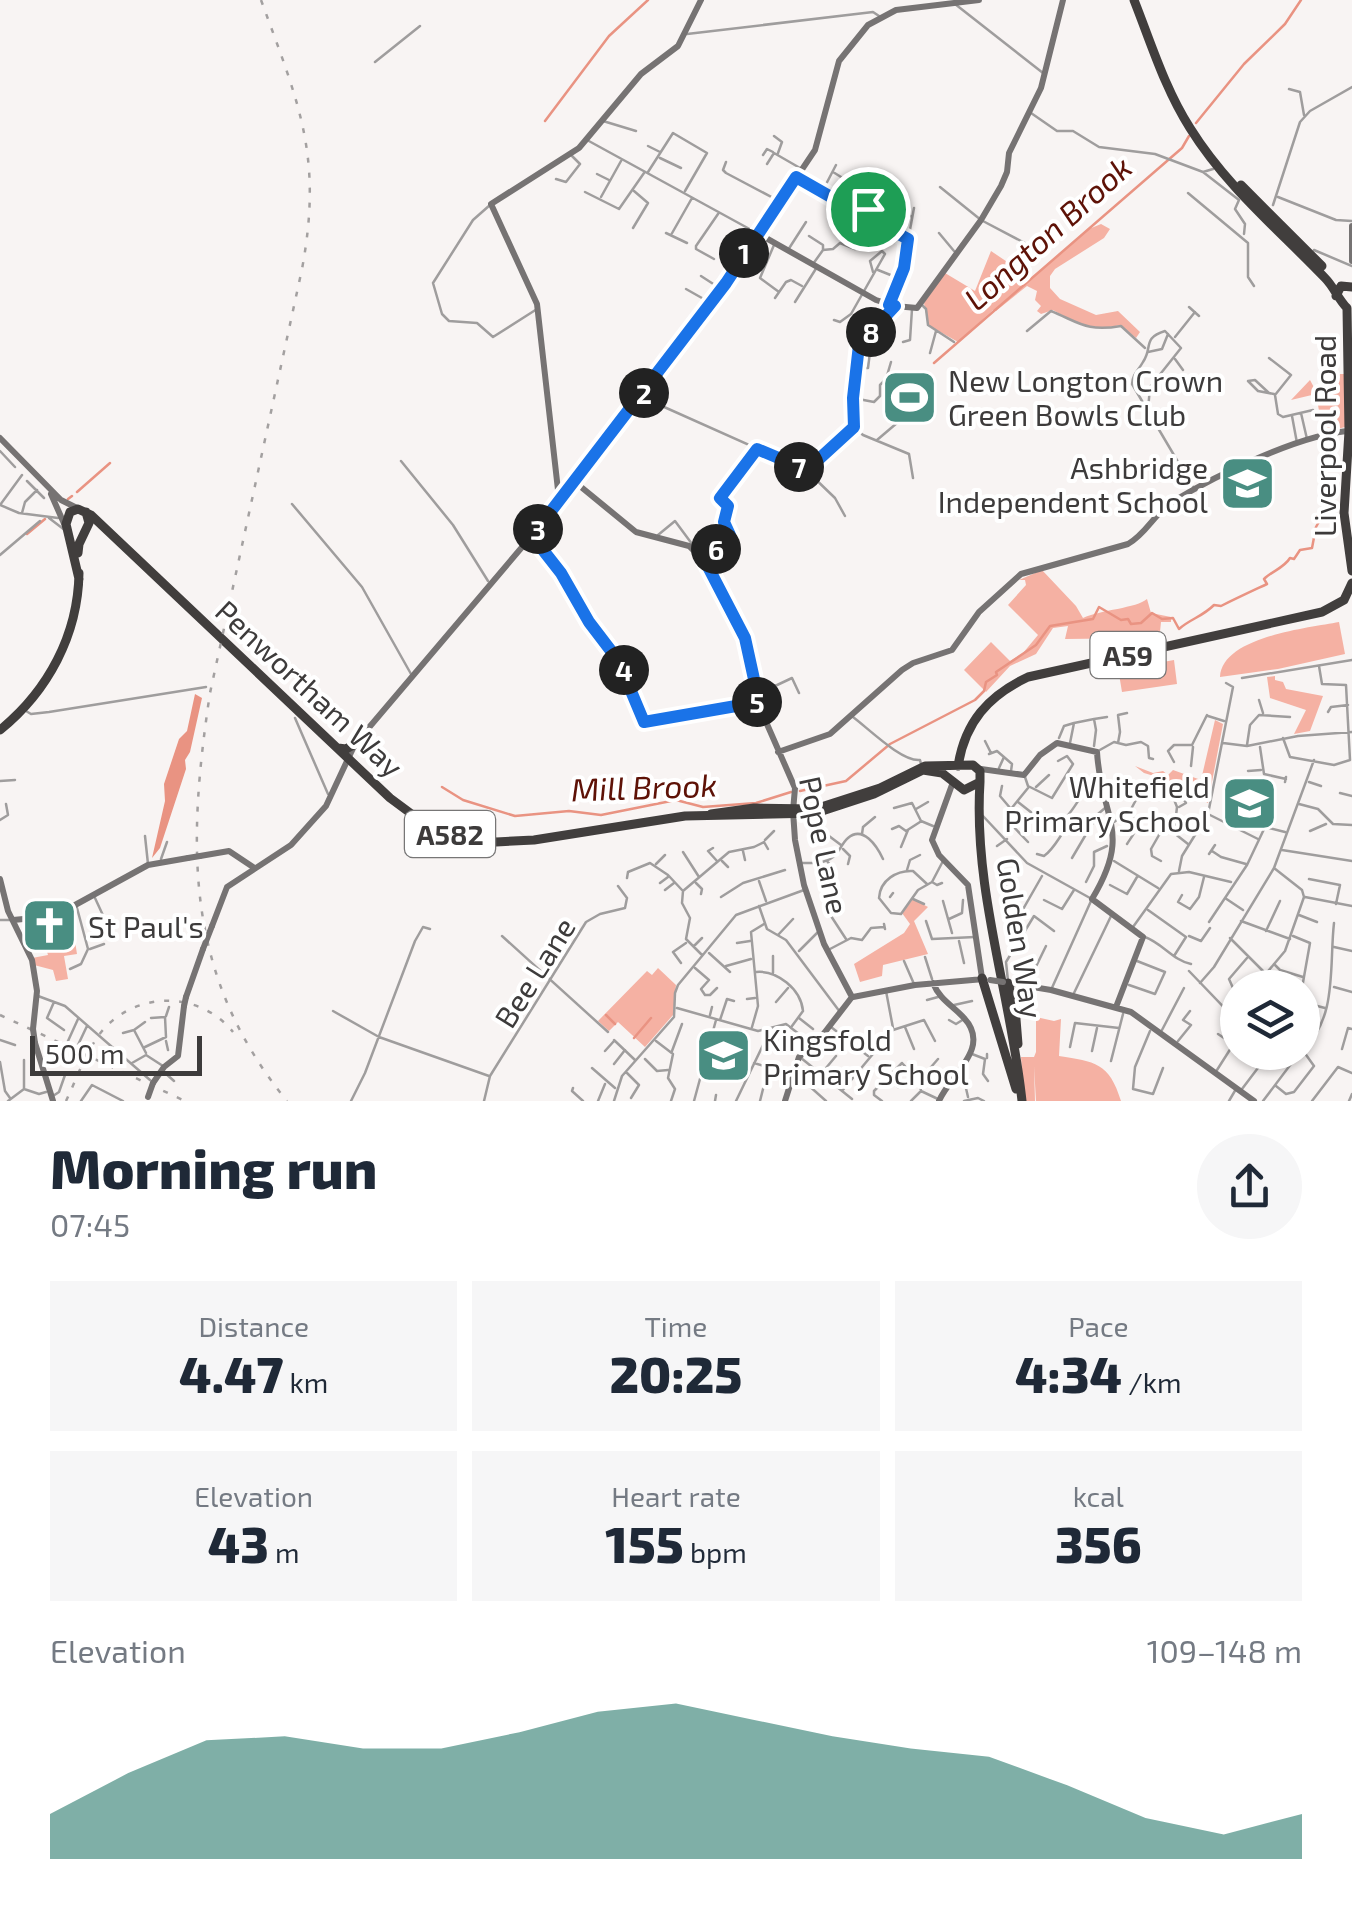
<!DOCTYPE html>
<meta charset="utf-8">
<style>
body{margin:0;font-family:"Exo 2",sans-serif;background:#f6f6f7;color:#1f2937;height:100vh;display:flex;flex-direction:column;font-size:38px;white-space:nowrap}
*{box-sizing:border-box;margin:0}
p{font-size:32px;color:#747a83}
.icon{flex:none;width:55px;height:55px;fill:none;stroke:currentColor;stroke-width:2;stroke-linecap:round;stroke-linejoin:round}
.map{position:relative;height:1101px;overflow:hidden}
.panel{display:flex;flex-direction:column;background:#fff;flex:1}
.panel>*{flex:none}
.buttons{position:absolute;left:1220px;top:970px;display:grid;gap:20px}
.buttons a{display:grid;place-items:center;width:100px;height:100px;border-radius:50%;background:#fff;box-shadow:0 2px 8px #0004;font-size:50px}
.scale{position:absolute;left:30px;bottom:25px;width:172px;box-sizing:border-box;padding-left:10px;border:5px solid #3d3b3b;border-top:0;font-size:28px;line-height:35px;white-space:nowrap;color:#3d3b3b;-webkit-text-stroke:8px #fff;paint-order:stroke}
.pin{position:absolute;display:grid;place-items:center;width:85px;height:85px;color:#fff;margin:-42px;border:5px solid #fff;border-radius:50%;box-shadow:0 2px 10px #0007}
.km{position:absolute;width:50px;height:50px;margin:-25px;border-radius:50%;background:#222;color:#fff;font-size:28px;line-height:50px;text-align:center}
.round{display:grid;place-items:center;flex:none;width:105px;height:105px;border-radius:52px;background:#f6f6f7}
.summary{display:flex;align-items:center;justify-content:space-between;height:170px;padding:0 50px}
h1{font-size:55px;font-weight:800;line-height:75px}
.stats{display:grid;grid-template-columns:repeat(3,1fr);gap:15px;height:170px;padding:10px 50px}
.stats div{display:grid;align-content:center;border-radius:0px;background:#f6f6f7;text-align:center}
.stats b{font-size:50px;font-weight:800}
.stats small{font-size:28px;font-weight:400}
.stats p{font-size:28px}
.chart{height:280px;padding:20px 50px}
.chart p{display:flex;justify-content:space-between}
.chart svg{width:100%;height:180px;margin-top:10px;fill:#498e82;opacity:.7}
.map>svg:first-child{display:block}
.green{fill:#f5b1a3}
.water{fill:#e99382}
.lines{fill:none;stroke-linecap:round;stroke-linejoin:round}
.stream{stroke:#e99382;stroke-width:2.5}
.street{stroke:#9f9d9d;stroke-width:2.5}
.secondary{stroke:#767373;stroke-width:6}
.highway{stroke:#413e3d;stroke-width:9}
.rail{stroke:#a3a0a0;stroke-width:2.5;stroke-dasharray:5 10;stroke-linecap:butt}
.secondary-bridge{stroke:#767373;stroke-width:6}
.route-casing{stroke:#fff;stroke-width:20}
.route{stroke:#1a73e8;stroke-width:12}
.labels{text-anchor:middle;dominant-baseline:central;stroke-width:8;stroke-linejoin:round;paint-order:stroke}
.shield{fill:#fff;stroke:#777676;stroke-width:2.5}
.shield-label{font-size:28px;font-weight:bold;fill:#3d3b3b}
.poi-label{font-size:30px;fill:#3d3b3b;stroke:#fff;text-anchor:start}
.street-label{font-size:30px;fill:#3d3b3b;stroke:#fff}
.water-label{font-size:32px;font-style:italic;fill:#5e1207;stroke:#fff}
</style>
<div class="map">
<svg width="1352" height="1101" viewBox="0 0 1352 1101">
<rect width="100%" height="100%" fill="#f8f4f3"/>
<path class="green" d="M1101,224L1110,229L1104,238L1055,269L1050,276V288L1060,299L1096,315L1118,311L1140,332L1136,338L1120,325C1095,332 1075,323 1053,310L1041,314L1037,311L1041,306L1035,300L1037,291L1027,286L996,311L993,310L958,342L928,325L924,303L945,273L975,291L991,251L1031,278L1089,229Z
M1340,374H1345V427L1323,433L1316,394L1291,400L1310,380L1317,393Z
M1042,570L1076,606L1083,618C1100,610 1137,608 1147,599L1151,613L1171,617V622H1161L1160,632L1149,638L1065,639L1068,626L1053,628L1036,654L1010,666L986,692L964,670L991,642L1010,661L1023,653L1038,635L1008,605L1026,585L1025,580H1019Z
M1339,622L1345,654L1278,669L1220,677C1222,637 1307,628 1339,622Z
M1174,660L1177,684L1122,692L1119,674L1130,668Z
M1275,676V680L1283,682L1286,689L1323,696L1310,731L1294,734L1306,710L1270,698L1267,677Z
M1215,720L1223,724L1208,803L1199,798V789L1189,790L1186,795L1187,786L1144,773L1135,766L1153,773L1163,771L1168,775L1173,770L1201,780Z
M913,899L928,907L914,921L928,954L883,965L882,976L860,982L854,964L904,933L910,924L902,913Z
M70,910L77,954L64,956L68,979L56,981L53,970L34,965L32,958L48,955L37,919Z
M658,968L676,985L673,1015L645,1047L618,1022L609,1031L598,1021L647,971L652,975Z
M1036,1017L1054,1021L1061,1019L1059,1056C1095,1062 1109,1062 1121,1101H1036L1034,1066L1035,1101H1024L1021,1057H1034L1036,1052Z"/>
<path class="water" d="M195,694L202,698L190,752L185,760L186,769L160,848L152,858L165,801L164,784L179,739L187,731Z"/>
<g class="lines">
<path class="stream" d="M545,121L609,36L648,0
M1196,123L1244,64L1285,24L1301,0
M934,363L1182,148L1189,136
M77,492L110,463
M68,499L72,496
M27,534L45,519
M442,787L463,800L515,816L569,811L601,815L676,800L703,807L756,803L791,792
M800,791L846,781L890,744L975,700L984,691L986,682L997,675L996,672L1036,645L1050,626L1093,619L1099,607L1121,620L1128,619L1131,624L1141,623L1152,613L1162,619L1173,618L1179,629C1190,619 1202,617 1214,605L1221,606C1237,598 1250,592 1267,584L1264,579C1272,571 1284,568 1290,558L1294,559L1300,550L1312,548L1316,527L1321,518L1317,515L1339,507
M606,1015L615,1024
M634,1038L651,1018"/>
<path class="street" d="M955,4L1043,73
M687,34L873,12L879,16
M375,62L420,26
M1289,89L1300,92L1304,115
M1031,113L1057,131H1073L1099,147L1155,154L1203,172L1213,169
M603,121L636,131
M774,136L782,142L778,153
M587,140L755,232
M648,146L660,152
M763,155L767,149L773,152
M660,158L681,168
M726,162L723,170L726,173L779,201
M767,164L774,153L800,168
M648,172L673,133L707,153L685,191
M833,172L862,190L871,216L878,223L908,239
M1203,172L1239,200L1235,209L1245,224L1244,234
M597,174L609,180
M798,178L852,209H866
M556,179L566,182L580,164L571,155
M940,187L981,220L1038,250
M823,190L836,165
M585,192L619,209L644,173
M1188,193L1248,243V277L1254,286
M601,197L621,161
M1278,197L1336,220L1352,221
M490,205L473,220L433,283L442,314L449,321L477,323L493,337L537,309
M892,205L912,217
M1273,205L1300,122L1310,111L1352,87
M633,228L648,203L634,191
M666,233L687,243
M939,233L954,251
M671,235L692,198
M809,236L823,245V250
M774,245L760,278L779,292
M788,250L806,222
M1314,250L1352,266
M714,259L696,249V246L718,214
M813,264L823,250L833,249L840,243L855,249L861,239
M878,270L898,278
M701,276L721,289
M686,289L709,302
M775,298L786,282L791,280L802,286
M795,302L817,267
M889,304L903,268L914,208
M921,304L926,309L928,325L954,342
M1189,307L1199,316
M834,320L840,322L851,314L885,254L882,251L870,261L873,272
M1027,331L1051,311C1080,323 1087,332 1121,326L1145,348
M1175,337L1195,312
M903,342L910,340L912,309
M1148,352L1162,349L1168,334
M930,353L936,331
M1269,358L1291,375L1275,395L1278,414L1283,417L1313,410
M1175,359L1183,370
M857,368H868L870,352
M886,379H897L901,374
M1269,393L1255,380L1248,381L1258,391L1274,394
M644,398L807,471L835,498L845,516
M853,398L874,402L880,396V385L886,379L891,362
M1148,410L1150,387L1181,348L1165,331C1142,338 1153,348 1143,362C1138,371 1133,373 1132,384L1194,489
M1301,413L1307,439
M1292,416L1297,443
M853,427L863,435L909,454L913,478
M877,440L917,406
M0,451L15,467
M401,461L453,525L488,581
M808,470L853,427L859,345L895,307
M27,481L44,498
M292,504L362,587L411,674
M0,505L19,513L58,518
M0,505L22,475
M22,513L25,502L37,490
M49,518L66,531
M658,535L675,521L695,548
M533,537L559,570L589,622L618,660L642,722L755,702
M0,555L40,521
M705,558L730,535L724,522L729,508L720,498L755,451
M1242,678L1352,660
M757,688L775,686L792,678L799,693
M770,688L776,708
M1259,700L1263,713
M26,711L31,714L49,712L206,687
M1328,712L1331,707L1348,705
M1208,716L1224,721
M853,717C869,729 902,762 920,760L921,764
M295,718L328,794
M1094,719L1107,717
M1059,738L1064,726L1074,723
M1283,738L1290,757L1334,765L1350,760L1346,685L1322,684L1319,666
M985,741L991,753
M1070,743L1074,723L1094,719L1096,730L1094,746
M1118,743L1120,732L1118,715L1127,713
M1223,743L1247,746L1298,736L1352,732
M1247,745L1250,725L1259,715L1290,717
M1260,747L1264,774L1286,779
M1098,751L1114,742L1126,745L1141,742L1148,746L1149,758L1153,759
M989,754L997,751L1012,764L1011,771
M1174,762L1168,751L1174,745H1192L1207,715
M1191,766L1193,747
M999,768L1004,757
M1248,771L1261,770
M1025,777L1028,786L1052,798L1073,764L1067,756L1058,761
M0,781L15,780
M1285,782L1286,777
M1309,782L1321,786
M1002,786L1000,796L1011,809
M1036,787L1049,775
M1340,793L1352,796
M1110,794L1124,778L1173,797L1177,807L1174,833L1188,844
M1018,802L1032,813L1041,826
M1299,804L1318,809L1333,824L1352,825
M1179,807L1186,803L1183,798
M894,808L912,803L921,821L933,826
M916,809L928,802
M1155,813L1153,825L1158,834
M1208,814L1258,839
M983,816L1027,863L1090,898
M0,820L8,815L6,804
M1114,822L1130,811L1143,787
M892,829L899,826L906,831L920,822
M1310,831L1326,824
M862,834L863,827L875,817
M145,836L148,864
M765,840L774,831
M817,842L829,836L841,845
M1028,842L1008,821L1011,809L1028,788
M1127,844C1134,833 1143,824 1131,812
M997,846L1007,839
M901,847L908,830
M713,848L708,851L717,861
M843,849L850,856L848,864
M1282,850L1352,861
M743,851L745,860
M1212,851L1221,857L1246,864
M683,852L699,877
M1037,854L1044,856C1054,849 1059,837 1067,827L1068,815C1078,804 1084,786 1099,781
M1209,854L1215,845
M1072,858L1098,814L1105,808
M161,859L167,842
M722,861L728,867
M827,861L835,871
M1114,861L1158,888
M1161,861L1152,856L1151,849L1159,835L1171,830
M802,863C813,863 824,864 833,857C840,852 841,844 848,838C863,825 877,846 883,859
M656,864L665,855
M907,870L910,860L920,855
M1179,871L1182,856L1208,814L1233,687L1226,683
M627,878L628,872L650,863L668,875L682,890
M1309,879L1340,885L1336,904
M759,881L766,901
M932,882L937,885L942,883
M1006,882V897L1018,910
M1086,882L1094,866V852L1107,846
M660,883L668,877
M696,883L702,889L701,894
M927,884L913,871C897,870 880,880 879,898L891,913L901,914L918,890L932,882L943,861
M1110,885L1127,894L1137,877
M665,890L674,883
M1182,895L1178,902L1190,909L1199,897L1204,877
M721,897L743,883L785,870
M890,897L893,893
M1305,897L1352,906
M95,898L107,924
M1225,898L1243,910
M913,899L924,904
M1044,900L1062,909L1074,890
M943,901L952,933
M759,906L767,929L786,940L840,1012
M829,908L832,909L831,916L846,939
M1148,910L1186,937L1174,956
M1299,915L1317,922
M949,919L962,913L963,900
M0,920H12
M926,921L932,939L975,937
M1241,921L1290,939
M1209,922L1247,865L1265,827L1285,832
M884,924L885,929
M1133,927L1171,874L1189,872L1231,882
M1266,931L1280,901
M1010,932L1042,876
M778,935L793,919
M502,936L608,1032
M1189,936L1201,941L1210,928
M1293,936L1310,943L1302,988
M1145,937C1162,943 1174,961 1191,964
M1230,938L1263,971
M959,941L964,963
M737,943L750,941
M694,946L702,938
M1334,947L1352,951
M90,949L104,944
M830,949L851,938L862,940L871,928L884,927
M799,951L818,932
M709,953L730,972
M702,955L686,939L690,918L682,903L683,891L729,852L754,847L764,842L768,849
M925,957L932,979
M904,961L914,984
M681,963L673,952L686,943
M1274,964L1280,970L1303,977
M726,966L751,959
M695,968L709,980L701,989L705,995H710L717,988
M70,969L81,964L88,949L77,908
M1189,971L1238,1022
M756,972C777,970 801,989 803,1011L792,1026
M773,973V956
M1008,981L1006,962L1034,916L1054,931
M1200,983L1214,967L1274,868L1314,760
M1027,985L1046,946
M1129,985L1155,994L1165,972L1137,961
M1334,987L1352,992
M1233,988L1229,979L1247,958
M1254,988L1285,951L1304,897L1302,890L1274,868
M1051,990L1091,901
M886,991L893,1028
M1074,993L1112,914
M38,996L65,1006L150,1080
M747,999L755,998
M927,1000L938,997
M54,1002L47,1018L64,1030
M776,1002L788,988
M1302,1002L1325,1008
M954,1005L972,1001
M677,1008L758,1031L786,1024L812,1044
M333,1011L379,1037L489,1076
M710,1015L712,1007
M166,1016L169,1007
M799,1018L813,1029
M720,1020L727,999L734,1001
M949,1020L956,1024L964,1019
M752,1027L758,1006L751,932L764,924
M831,1027L868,1056
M905,1027L914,1049
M134,1030L145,1022
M1162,1030L1184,988
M1150,1031L1135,1067L1133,1089L1153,1094L1163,1068
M123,1033L134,1030L146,1053
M1218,1034L1233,1044
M0,1040L15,1045
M614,1040L635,1060
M68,1041L78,1019
M166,1041L168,1050
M656,1041L673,1054L668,1078L675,1089L671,1101
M1178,1041L1191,1025L1183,1020L1190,1011
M145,1047L166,1037L165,1017L151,1018
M1070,1047L1075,1023L1119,1028
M84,1048L78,1045L87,1026
M1342,1049L1348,1028L1352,1029
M605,1051L614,1041
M672,1051L682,1024
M1092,1051L1097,1028
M1302,1051C1338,1018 1329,966 1334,923
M972,1054L985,1059L983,1074L988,1081
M801,1058L852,1099
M987,1058V1054
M645,1059L657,1071L668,1070
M1111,1061L1123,1014
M0,1062L5,1091L10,1098
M132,1063L146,1055L163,1066
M754,1063L790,1074
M614,1064L625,1050
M592,1068L615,1088
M1217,1070L1238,1037
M164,1072L174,1081
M627,1073L639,1085L631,1098
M821,1074L836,1056
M798,1076L826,1101
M888,1080L898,1087
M919,1081L938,1059
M965,1084L968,1097
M1276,1086L1286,1094L1294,1092L1314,1066L1304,1052
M24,1088V1060
M573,1088L572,1091L583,1101
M1242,1089L1270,1052
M842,1091L893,1030L924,1020L935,1041
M53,1096L59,1092L65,1075
M8,1101L24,1089L39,1094L46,1092
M81,1101L92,1085L123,1101
M351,1101L365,1073L415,941L423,927L430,929
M484,1101L490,1076L586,922L600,914L625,908L627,898L618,886
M598,1101L605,1084
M614,1101L622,1076L674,1017L675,993L678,985L736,915L804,890
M694,1101L716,1020
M715,1101L716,1095
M736,1101L764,1043L765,1032
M760,1101L764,1085
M882,1101L874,1095V1091L902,1063L919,1081L921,1091L938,1099
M911,1101L920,1092
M964,1101L978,1098L984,1101
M1229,1101L1236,1089
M1263,1101L1300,1052
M1312,1101L1338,1067L1352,1073
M1349,1101L1352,1094"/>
<path class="secondary" d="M1352,226V261
M757,233L876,300L895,306L917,308L981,220L1001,186L1007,172L1009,153L1041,88L1063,0
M0,438L61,500L79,509
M575,482L636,532L689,546L706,563L745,638L763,715L795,788L793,811L795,840L804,885L824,944L852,997
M51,494L66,528
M563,498L558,490L537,304L491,204L579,148L641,74L678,46L701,0
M778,752L830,734L902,670L913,663L952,650L979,612L1021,574L1128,544C1146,534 1155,513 1172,502C1215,476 1302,433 1351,431
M981,769L1024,775L1040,755L1057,743L1097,752C1101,820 1133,831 1092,899L1143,937L1116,1007
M953,782L932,840L939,855L968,885L982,978
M200,856L229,851L253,867
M0,879L8,911L32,960L37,991L33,1029
M13,920L55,916L148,865L188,858
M212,926L227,887L291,845L326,806L355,744L551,513L726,283L815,150L839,61L868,25L896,10L979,0
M933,983C940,1000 952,1005 964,1018C992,1048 950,1075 939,1101
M1008,983L1051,990L1131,1012L1254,1101
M186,997L203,949
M853,997L915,985L984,979
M35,1043L53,1101
M153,1083L164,1067L178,1056L184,1006
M785,1101L799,1057L818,1041L852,997"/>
<path class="highway" d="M1134,0C1151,43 1165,89 1190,128C1226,186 1278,229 1325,278C1334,287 1338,299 1347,308L1349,431L1344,513L1352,571
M1241,185L1322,266
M1336,296L1341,286L1352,287
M78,553L79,544L89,523L86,512
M79,579L66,524L70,512L78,509L91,515L390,798L421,821L444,832L496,842L534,840L685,816L816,813L874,794L923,770L942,773L964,790L980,782V771L973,765L925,766L880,788L815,809L754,808L711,814
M0,730C48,691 78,635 79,573
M338,748L346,749L355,744
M958,766C965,722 988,696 1028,677L1322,612L1344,600L1352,583
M980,782C973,890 1011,995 1022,1101
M982,978L1016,1089
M1008,983L1015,1007L1018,1044"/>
<path class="rail" d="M261,0C299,104 323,156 302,269L210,693C187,846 184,975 287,1101
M0,1015L185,1101
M66,1101C77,1078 86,1051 102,1031C137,990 200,991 233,1032"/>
<path class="secondary-bridge" d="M188,858L200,856
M203,949L212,926
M990,980L1003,982
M184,1006L186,997
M33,1029L35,1043
M148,1097L153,1083"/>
</g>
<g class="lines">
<defs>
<path id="route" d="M796,177L852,209H868L878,223L908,239L904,268L889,305L895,306L859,345L853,398L854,427L807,470L757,449L720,498L728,506L724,522L730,535L704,559L745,638L759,702L644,722L618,660L589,622L561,573L532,536L726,283Z"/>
</defs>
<use href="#route" class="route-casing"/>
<use href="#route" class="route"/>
</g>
<defs>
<symbol id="stadium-square" viewBox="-11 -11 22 22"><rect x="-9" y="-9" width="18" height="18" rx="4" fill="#498e82" stroke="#fff"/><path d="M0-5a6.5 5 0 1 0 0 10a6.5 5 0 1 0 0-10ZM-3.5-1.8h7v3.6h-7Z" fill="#fff"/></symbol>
<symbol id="school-square" viewBox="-11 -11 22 22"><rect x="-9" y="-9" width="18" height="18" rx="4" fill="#498e82" stroke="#fff"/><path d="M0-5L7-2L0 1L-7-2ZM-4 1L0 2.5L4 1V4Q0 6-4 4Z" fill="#fff"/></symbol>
<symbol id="church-square" viewBox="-11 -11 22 22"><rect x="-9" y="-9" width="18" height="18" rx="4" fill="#498e82" stroke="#fff"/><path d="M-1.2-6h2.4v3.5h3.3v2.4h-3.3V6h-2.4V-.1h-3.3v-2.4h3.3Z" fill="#fff"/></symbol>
</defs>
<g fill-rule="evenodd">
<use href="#stadium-square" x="878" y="366" width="63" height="63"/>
<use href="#school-square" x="1216" y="452" width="63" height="63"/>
<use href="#school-square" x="1218" y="772" width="63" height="63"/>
<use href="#church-square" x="18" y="894" width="63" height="63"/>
<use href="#school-square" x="692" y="1024" width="63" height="63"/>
</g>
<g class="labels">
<g class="shield">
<rect x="1090.5" y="632" width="75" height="46" rx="8"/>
<rect x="405" y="811" width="90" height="46" rx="8"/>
</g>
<g class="shield-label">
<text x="1128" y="655">A59</text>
<text x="450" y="834">A582</text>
</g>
<g class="poi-label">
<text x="948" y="380">New Longton Crown<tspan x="948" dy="34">Green Bowls Club</tspan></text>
<text x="1208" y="467" text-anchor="end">Ashbridge<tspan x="1208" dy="34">Independent School</tspan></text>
<text x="1210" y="786" text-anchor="end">Whitefield<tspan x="1210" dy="34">Primary School</tspan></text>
<text x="88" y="926">St Paul's</text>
<text x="763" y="1039">Kingsfold<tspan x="763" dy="34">Primary School</tspan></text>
</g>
<g class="street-label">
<text transform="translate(1324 436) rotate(-90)">Liverpool Road</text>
<text transform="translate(310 688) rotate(43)">Penwortham Way</text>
<text transform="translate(825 845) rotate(78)">Pope Lane</text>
<text transform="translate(1021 938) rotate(81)">Golden Way</text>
<text transform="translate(534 972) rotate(-58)">Bee Lane</text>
</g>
<g class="water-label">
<text transform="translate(1047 232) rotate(-42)">Longton Brook</text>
<text transform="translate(644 786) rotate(-2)">Mill Brook</text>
</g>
</g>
</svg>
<div class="buttons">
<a><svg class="icon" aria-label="layers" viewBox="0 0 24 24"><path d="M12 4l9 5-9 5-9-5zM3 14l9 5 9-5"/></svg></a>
</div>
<div class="scale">500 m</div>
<div class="pin" style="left:868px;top:209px;background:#1e9e55"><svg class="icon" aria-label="arrive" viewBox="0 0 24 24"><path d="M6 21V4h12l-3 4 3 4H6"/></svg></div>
<b class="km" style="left:744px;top:253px">1</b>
<b class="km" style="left:644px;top:393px">2</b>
<b class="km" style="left:538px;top:529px">3</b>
<b class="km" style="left:624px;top:670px">4</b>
<b class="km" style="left:757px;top:702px">5</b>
<b class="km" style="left:716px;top:549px">6</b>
<b class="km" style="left:799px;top:467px">7</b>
<b class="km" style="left:871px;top:332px">8</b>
</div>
<section class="panel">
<div class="summary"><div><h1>Morning run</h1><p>07:45</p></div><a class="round"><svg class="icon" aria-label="share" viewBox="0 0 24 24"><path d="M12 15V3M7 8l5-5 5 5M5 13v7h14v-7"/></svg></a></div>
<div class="stats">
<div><p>Distance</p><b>4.47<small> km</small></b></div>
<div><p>Time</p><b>20:25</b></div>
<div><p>Pace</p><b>4:34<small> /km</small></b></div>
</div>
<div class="stats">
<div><p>Elevation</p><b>43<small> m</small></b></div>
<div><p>Heart rate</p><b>155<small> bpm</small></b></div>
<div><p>kcal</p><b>356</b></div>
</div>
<div class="chart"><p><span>Elevation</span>109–148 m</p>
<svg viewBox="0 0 160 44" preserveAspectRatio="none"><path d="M0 44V33L10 23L20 15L30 14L40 17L50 17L60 13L70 8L80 6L90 10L100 14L110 17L120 19L130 26L140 34L150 38L160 33V44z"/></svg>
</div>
</section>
